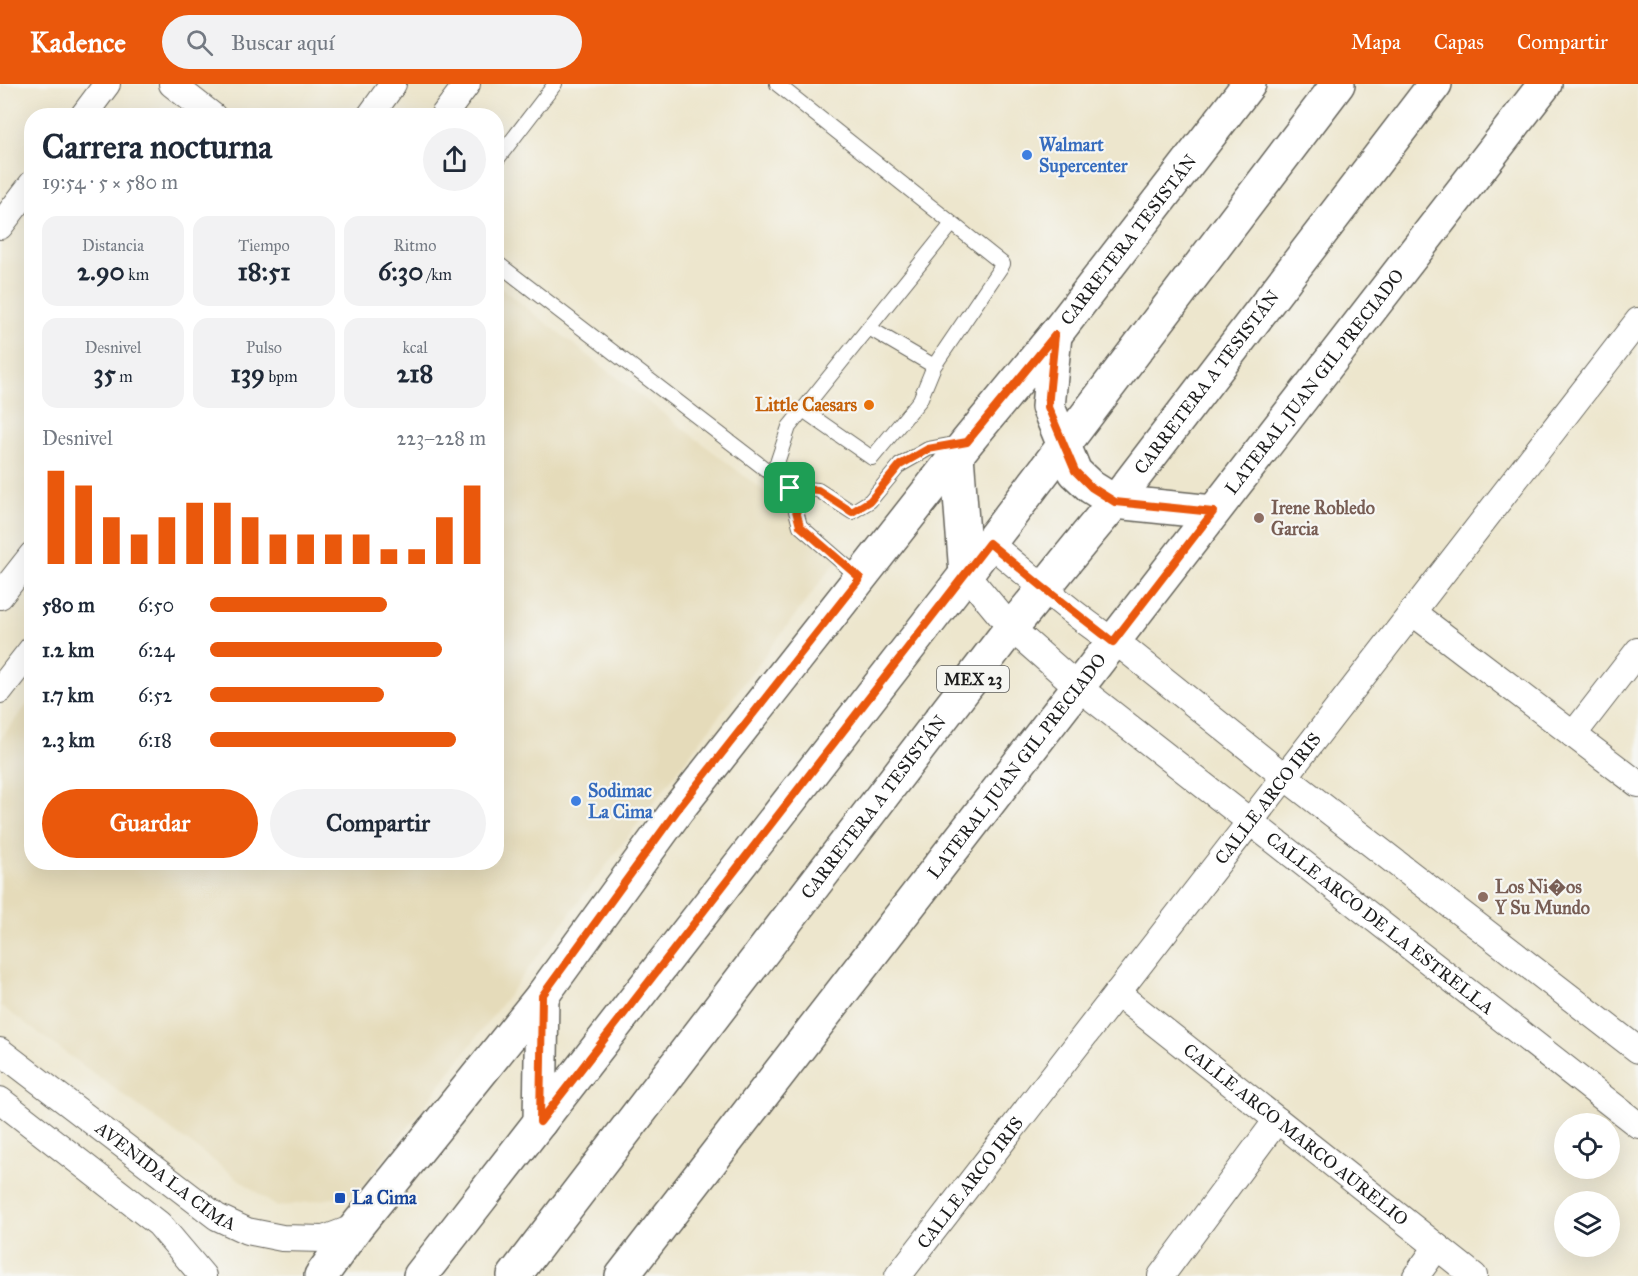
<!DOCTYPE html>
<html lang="es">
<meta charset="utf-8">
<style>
body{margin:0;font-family:"IM FELL Great Primer",serif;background:#f2f2f3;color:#1f2937;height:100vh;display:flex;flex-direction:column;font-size:22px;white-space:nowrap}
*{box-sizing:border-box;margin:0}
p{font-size:20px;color:#747a83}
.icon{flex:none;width:33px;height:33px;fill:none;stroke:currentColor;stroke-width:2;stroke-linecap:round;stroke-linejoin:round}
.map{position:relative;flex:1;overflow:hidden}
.drawer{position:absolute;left:24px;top:24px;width:480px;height:762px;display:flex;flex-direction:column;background:#fff;border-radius:24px;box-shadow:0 6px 24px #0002}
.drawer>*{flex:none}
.tools{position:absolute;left:1554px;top:1029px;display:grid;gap:12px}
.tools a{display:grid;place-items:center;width:66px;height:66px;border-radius:50%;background:#fff;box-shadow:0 6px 24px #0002;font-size:30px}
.pin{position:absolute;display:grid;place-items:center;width:51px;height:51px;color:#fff;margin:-26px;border-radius:12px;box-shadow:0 3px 9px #0006}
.round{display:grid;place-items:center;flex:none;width:63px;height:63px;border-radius:32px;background:#f2f2f3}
.overview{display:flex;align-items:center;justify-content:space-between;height:102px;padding:0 18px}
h1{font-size:33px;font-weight:800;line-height:45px}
.stats{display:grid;grid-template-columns:repeat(3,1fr);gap:9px;height:102px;padding:6px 18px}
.stats div{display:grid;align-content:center;border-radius:15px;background:#f2f2f3;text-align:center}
.stats b{font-size:26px;font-weight:800}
.stats small{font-size:16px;font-weight:400}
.stats p{font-size:16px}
.chart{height:168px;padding:12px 18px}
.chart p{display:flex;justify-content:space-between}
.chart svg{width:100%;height:108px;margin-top:6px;stroke:#ea580c;stroke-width:6}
.action{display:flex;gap:12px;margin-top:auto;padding:12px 18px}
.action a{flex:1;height:69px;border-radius:36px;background:#ea580c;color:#fff;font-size:24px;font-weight:800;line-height:69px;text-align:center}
.action a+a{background:#f2f2f3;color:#1f2937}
ul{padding:0 18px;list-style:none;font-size:20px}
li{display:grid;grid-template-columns:96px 72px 1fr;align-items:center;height:45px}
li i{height:15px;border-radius:8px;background:#ea580c}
header{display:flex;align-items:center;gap:36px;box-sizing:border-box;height:84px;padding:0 30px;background:#ea580c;color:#fff}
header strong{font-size:28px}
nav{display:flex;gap:33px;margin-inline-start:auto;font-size:21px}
.search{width:420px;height:54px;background:#f2f2f3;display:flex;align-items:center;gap:15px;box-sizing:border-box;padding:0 21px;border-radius:33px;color:#747a83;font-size:22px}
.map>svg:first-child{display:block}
.built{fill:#e5dbba}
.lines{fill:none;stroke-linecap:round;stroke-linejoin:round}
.lane-casing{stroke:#65635a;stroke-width:16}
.street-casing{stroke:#65635a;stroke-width:28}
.secondary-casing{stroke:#65635a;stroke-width:36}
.primary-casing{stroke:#65635a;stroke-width:36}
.lane{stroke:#fff;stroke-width:14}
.street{stroke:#fff;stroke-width:26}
.secondary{stroke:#fff;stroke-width:33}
.primary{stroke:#fff;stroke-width:33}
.route-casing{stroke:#fff;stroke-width:12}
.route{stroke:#ea580c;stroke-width:8}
.shop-dot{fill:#3f7fe0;stroke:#f6f6f2;stroke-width:2}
.food-dot{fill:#e8710a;stroke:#f6f6f2;stroke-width:2}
.education-dot{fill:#8d6e63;stroke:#f6f6f2;stroke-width:2}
.transit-dot{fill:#1a4fb4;stroke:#f6f6f2;stroke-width:2}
.labels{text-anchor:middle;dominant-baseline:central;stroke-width:4.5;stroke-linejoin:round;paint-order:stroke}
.shield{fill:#f6f6f2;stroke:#5d5d5c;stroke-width:1.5}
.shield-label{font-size:16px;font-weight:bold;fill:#1c1c1c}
.shop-label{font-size:18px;font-weight:bold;fill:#366cbe;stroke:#f6f6f2;text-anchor:start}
.street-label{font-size:18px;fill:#1c1c1c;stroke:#f6f6f2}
.food-label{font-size:18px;font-weight:bold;fill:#c56008;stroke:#f6f6f2;text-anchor:end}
.education-label{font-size:18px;font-weight:bold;fill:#785e54;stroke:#f6f6f2;text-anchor:start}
.transit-label{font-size:18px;font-weight:bold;fill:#164399;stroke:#f6f6f2;text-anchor:start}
</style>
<header>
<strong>Kadence</strong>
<div class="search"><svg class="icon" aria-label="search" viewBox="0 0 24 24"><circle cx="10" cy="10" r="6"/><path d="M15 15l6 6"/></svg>Buscar aquí</div>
<nav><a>Mapa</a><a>Capas</a><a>Compartir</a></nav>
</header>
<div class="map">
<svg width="1638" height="1192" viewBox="0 0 1638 1192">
<rect width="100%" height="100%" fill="#f6f6f2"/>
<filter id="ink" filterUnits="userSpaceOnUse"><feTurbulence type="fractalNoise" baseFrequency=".0167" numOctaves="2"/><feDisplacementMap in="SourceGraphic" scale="12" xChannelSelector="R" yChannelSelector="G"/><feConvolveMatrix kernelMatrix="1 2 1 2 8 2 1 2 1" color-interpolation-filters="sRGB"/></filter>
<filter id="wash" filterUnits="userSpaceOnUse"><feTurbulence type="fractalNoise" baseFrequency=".008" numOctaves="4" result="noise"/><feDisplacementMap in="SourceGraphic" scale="24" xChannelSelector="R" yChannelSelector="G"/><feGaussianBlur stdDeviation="1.35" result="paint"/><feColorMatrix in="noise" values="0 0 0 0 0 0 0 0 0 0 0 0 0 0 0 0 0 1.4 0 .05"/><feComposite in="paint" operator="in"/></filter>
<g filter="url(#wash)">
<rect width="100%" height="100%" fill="#ede6cd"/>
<path class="built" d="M497,201L843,468L358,1110L277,1123L0,921V656L31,615L32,778H496Z"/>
</g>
<g filter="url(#ink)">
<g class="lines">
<defs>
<path id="lane" d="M777,0L1003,180L934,282L920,316L872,374L803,326
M496,77L555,0
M496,178L790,404
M869,244L934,282
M773,391L789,343L952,140
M860,494L800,442L790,404L818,406L852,428L870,417L900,381L928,365L959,359"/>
<g id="street">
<path d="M172,0L213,32"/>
<path d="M83,32L107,0"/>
<path d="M370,32L393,0"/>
<path d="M443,32L467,0"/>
<path d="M0,142L32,100"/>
<path d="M989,459C1033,495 1080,537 1128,567L1285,693L1638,966"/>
<path id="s1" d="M966,490L1011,544L1078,603L1638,1041"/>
<path d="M0,512L32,471"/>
<path d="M1412,528L1638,700"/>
<path d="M0,606L32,565"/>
<path d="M1573,651L1638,567"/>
<path id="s2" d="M1117,909L1474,1192"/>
<path id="s3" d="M0,967L217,1133L247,1147L282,1154L324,1155L356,1143"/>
<path d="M0,1016L159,1140L203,1192"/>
<path id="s4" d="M898,1192L1638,237"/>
<path d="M1161,1192L1277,1036"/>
<path d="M1416,1192L1437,1163"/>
</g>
<g id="secondary">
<path d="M1055,251L1048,323L1075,388L1091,403L1115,418L1213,428"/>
<path id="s5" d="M321,1192L356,1143L542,912L678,725L967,358L1055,251L1249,0"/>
<path id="s6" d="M622,1192L1545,0"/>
</g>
<g id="primary">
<path d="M957,371L966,490"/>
<path d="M540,1038L542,912"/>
<path d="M420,1192L966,490L1338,0"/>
<path id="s7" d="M514,1192L1011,544C1046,503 1079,459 1115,418L1435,0"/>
</g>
</defs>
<use href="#lane" class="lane-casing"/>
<use href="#street" class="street-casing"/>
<use href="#secondary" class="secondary-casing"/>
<use href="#primary" class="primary-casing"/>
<use href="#lane" class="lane"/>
<use href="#street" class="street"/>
<use href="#secondary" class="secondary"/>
<use href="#primary" class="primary"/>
</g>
</g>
<g class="lines" filter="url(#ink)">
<defs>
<path id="route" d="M1055,251L1048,323L1075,387L1091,403L1115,418L1213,428L1113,558L1045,505L989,459L540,1038L542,912L678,725L860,494L800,442L790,404L818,406L852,428L870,417L900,381L928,365L967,358Z"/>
</defs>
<use href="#route" class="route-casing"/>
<use href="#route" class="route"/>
</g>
<g class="shop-dot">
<circle cx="1027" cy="71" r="6"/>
<circle cx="576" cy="717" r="6"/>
</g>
<circle class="food-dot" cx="869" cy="321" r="6"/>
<g class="education-dot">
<circle cx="1259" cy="434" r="6"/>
<circle cx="1483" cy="813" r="6"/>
</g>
<rect class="transit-dot" x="334" y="1108" width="12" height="12" rx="3"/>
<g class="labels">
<rect class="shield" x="937" y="582" width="72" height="26" rx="4.5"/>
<g class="shield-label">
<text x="973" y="595">MEX 23</text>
</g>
<g class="shop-label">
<text x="1039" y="61">Walmart<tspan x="1039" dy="21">Supercenter</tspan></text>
<text x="588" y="707">Sodimac<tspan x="588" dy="21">La Cima</tspan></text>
</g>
<g class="street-label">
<text stroke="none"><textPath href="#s5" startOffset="1314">CARRETERA TESISTÁN</textPath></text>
<text stroke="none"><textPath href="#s6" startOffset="1131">LATERAL JUAN GIL PRECIADO</textPath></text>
<text stroke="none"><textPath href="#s7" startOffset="1131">CARRETERA A TESISTÁN</textPath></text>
<text stroke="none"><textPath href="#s6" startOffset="645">LATERAL JUAN GIL PRECIADO</textPath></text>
<text stroke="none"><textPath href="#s4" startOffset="604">CALLE ARCO IRIS</textPath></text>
<text stroke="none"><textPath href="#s7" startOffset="591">CARRETERA A TESISTÁN</textPath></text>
<text stroke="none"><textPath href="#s1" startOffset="543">CALLE ARCO DE LA ESTRELLA</textPath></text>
<text stroke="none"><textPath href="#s2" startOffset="228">CALLE ARCO MARCO AURELIO</textPath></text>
<text stroke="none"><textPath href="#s3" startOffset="208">AVENIDA LA CIMA</textPath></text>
<text stroke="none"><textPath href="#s4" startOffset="118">CALLE ARCO IRIS</textPath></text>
</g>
<g class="food-label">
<text x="857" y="321">Little Caesars</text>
</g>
<g class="education-label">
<text x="1271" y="424">Irene Robledo<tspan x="1271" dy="21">Garcia</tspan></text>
<text x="1495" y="803">Los Ni�os<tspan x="1495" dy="21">Y Su Mundo</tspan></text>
</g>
<g class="transit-label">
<text x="352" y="1114">La Cima</text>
</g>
</g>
</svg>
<div class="tools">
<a><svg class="icon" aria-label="locate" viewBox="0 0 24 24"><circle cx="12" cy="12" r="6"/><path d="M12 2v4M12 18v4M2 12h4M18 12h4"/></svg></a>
<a><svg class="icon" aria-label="layers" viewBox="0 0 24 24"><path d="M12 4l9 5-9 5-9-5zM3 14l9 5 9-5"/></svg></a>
</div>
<div class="pin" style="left:790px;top:404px;background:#1e9e55"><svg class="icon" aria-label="arrive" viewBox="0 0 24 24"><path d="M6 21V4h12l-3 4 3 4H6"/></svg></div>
<section class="drawer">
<div class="overview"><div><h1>Carrera nocturna</h1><p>19:54 · 5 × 580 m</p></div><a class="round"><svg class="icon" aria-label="share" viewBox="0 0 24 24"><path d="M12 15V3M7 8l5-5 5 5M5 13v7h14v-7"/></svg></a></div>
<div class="stats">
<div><p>Distancia</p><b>2.90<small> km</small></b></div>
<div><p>Tiempo</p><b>18:51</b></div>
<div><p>Ritmo</p><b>6:30<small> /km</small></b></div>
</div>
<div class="stats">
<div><p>Desnivel</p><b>35<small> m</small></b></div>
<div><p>Pulso</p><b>139<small> bpm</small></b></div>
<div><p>kcal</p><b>218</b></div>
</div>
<div class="chart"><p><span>Desnivel</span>223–228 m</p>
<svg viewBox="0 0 160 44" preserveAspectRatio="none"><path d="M5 44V6M15 44V12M25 44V25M35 44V32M45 44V25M55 44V19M65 44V19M75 44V25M85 44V32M95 44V32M105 44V32M115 44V32M125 44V38M135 44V38M145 44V25M155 44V12"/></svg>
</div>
<ul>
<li><b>580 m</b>6:50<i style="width:64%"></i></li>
<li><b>1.2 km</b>6:24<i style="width:84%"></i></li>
<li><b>1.7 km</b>6:52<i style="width:63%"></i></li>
<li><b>2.3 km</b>6:18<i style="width:89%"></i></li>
</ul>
<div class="action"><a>Guardar</a><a>Compartir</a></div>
</section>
</div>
